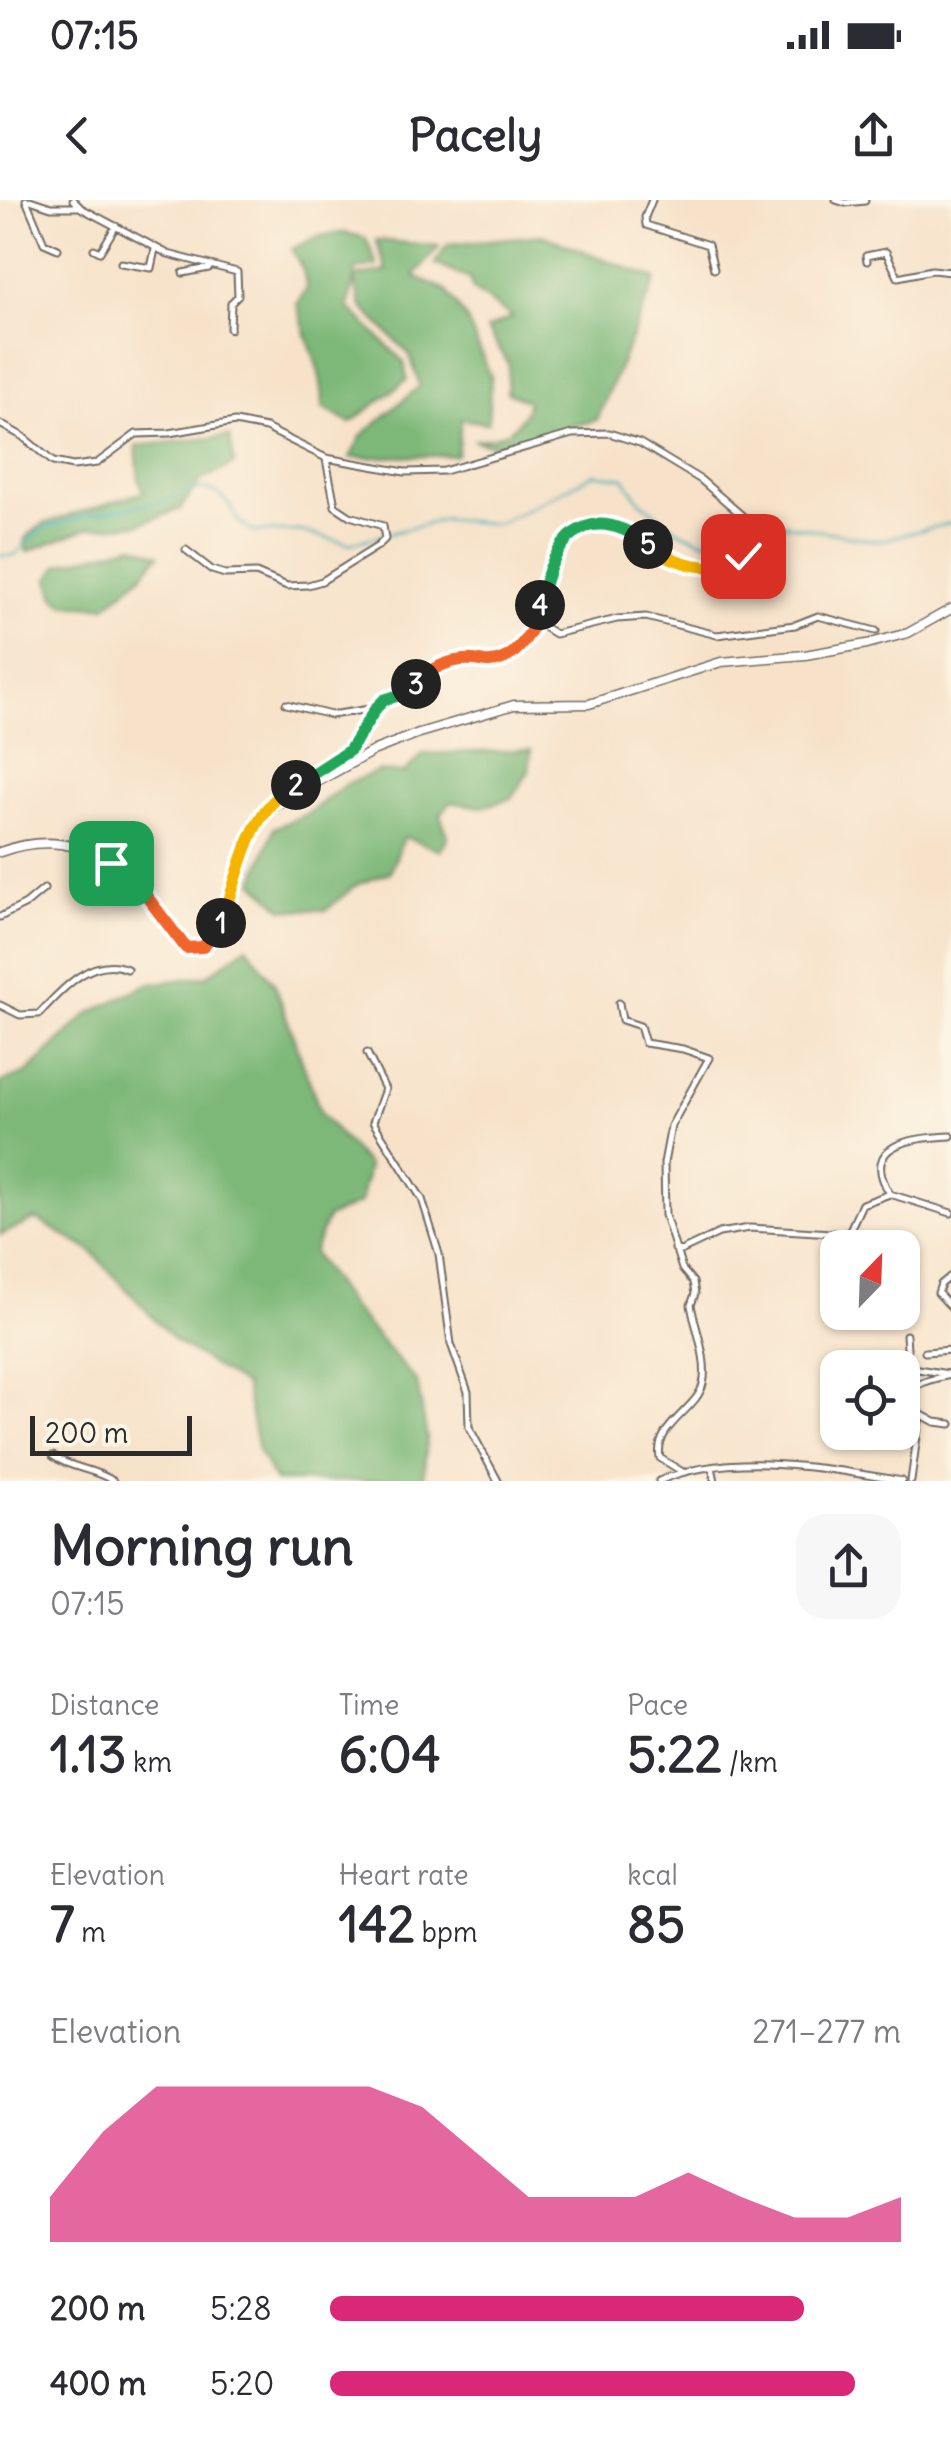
<!DOCTYPE html>
<meta charset="utf-8">
<style>
body{margin:0;font-family:Delius,sans-serif;background:#f7f7f7;color:#2b2b33;height:100vh;display:flex;flex-direction:column;font-size:38px;white-space:nowrap}
*{box-sizing:border-box;margin:0}
p{font-size:32px;color:#7c7c81}
.icon{flex:none;width:55px;height:55px;fill:none;stroke:currentColor;stroke-width:2;stroke-linecap:round;stroke-linejoin:round}
.map{position:relative;height:1281px;overflow:hidden}
.sheet{display:flex;flex-direction:column;background:#fff;flex:1}
.sheet>*{flex:none}
.needle{width:65px;rotate:23deg}
.fabs{position:absolute;left:820px;top:1030px;display:grid;gap:20px}
.fabs a{display:grid;place-items:center;width:100px;height:100px;border-radius:20px;background:#fff;box-shadow:0 2px 8px #0004;font-size:50px}
.scale{position:absolute;left:30px;bottom:25px;width:162px;box-sizing:border-box;padding-left:10px;border:5px solid #2b2b2b;border-top:0;font-size:28px;line-height:35px;white-space:nowrap;color:#2b2b2b;-webkit-text-stroke:8px #fcf5e5;paint-order:stroke}
.pin{position:absolute;display:grid;place-items:center;width:85px;height:85px;color:#fff;margin:-42px;border-radius:20px;box-shadow:0 5px 15px #0006}
.km{position:absolute;width:50px;height:50px;margin:-25px;border-radius:50%;background:#222;color:#fff;font-size:28px;line-height:50px;text-align:center}
.round{display:grid;place-items:center;flex:none;width:105px;height:105px;border-radius:30px;background:#f7f7f7}
.overview{display:flex;align-items:center;justify-content:space-between;height:170px;padding:0 50px}
h1{font-size:55px;font-weight:700;line-height:75px}
.metrics{display:grid;grid-template-columns:repeat(3,1fr);gap:15px;height:170px;padding:10px 50px}
.metrics div{display:grid;align-content:center}
.metrics b{font-size:50px;font-weight:700}
.metrics small{font-size:28px;font-weight:400}
.metrics p{font-size:28px}
.chart{height:280px;padding:20px 50px}
.chart p{display:flex;justify-content:space-between}
.chart svg{width:100%;height:180px;margin-top:10px;fill:#db2777;opacity:.7}
ul{padding:0 50px;list-style:none;font-size:32px}
li{display:grid;grid-template-columns:160px 120px 1fr;align-items:center;height:75px}
li i{height:25px;border-radius:12px;background:#db2777}
.status{display:flex;justify-content:space-between;align-items:center;height:70px;padding:0 50px;background:#fff;direction:ltr}
.status svg{height:28px;fill:currentColor}
header{display:flex;justify-content:space-between;align-items:center;height:130px;padding:0 50px;background:#fff;font-size:45px;font-weight:700}
.map>svg:first-child{display:block}
.forest{fill:#7db878;stroke:#547252;stroke-width:2.5}
.lines{fill:none;stroke-linecap:round;stroke-linejoin:round}
.stream{stroke:#3daeb6;stroke-width:2.5}
.minor-casing{stroke:#726b62;stroke-width:9}
.secondary-casing{stroke:#726b62;stroke-width:11}
.minor{stroke:#fff;stroke-width:5}
.secondary{stroke:#fff;stroke-width:8}
.split-1-casing{stroke:#fff;stroke-width:20}
.split-2-casing{stroke:#fff;stroke-width:20}
.split-3-casing{stroke:#fff;stroke-width:20}
.split-4-casing{stroke:#fff;stroke-width:20}
.split-5-casing{stroke:#fff;stroke-width:20}
.split-6-casing{stroke:#fff;stroke-width:20}
.split-1{stroke:#f0652b;stroke-width:12}
.split-2{stroke:#f5b400;stroke-width:12}
.split-3{stroke:#22a559;stroke-width:12}
.split-4{stroke:#f0652b;stroke-width:12}
.split-5{stroke:#22a559;stroke-width:12}
.split-6{stroke:#f5b400;stroke-width:12}
</style>
<div class="status"><b>07:15</b><svg viewBox="0 0 49 12"><path d="M0 12V9h3v3zM5 12V6h3v6zM10 12V3h3v9zM15 12V0h3v12zM26 1h20v11H26zM47 4h2v5h-2z"/></svg></div>
<header><svg class="icon" aria-label="back" viewBox="0 0 24 24"><path d="M15 5l-7 7 7 7"/></svg>Pacely<svg class="icon" aria-label="share" viewBox="0 0 24 24"><path d="M12 15V3M7 8l5-5 5 5M5 13v7h14v-7"/></svg></header>
<div class="map">
<svg width="951" height="1281" viewBox="0 0 951 1281">
<rect width="100%" height="100%" fill="#fcf5e5"/>
<filter id="ink" filterUnits="userSpaceOnUse"><feTurbulence type="fractalNoise" baseFrequency=".01" numOctaves="2"/><feDisplacementMap in="SourceGraphic" scale="20" xChannelSelector="R" yChannelSelector="G"/><feConvolveMatrix kernelMatrix="1 2 1 2 8 2 1 2 1" color-interpolation-filters="sRGB"/></filter>
<filter id="wash" filterUnits="userSpaceOnUse"><feTurbulence type="fractalNoise" baseFrequency=".0048" numOctaves="4" result="noise"/><feDisplacementMap in="SourceGraphic" scale="40" xChannelSelector="R" yChannelSelector="G"/><feGaussianBlur stdDeviation="2.25" result="paint"/><feColorMatrix in="noise" values="0 0 0 0 0 0 0 0 0 0 0 0 0 0 0 0 0 1.4 0 .05"/><feComposite in="paint" operator="in"/></filter>
<g filter="url(#wash)">
<rect width="100%" height="100%" fill="#f7e2c9"/>
<path class="forest" d="M343,32L366,38L377,65L356,70L355,77L387,71L376,40L439,46L414,76L446,90L467,120L491,177L488,223L461,219L457,255L350,258L362,235L420,186L410,155L362,107L354,80L348,107L404,162L407,180L350,223L323,208C324,167 305,141 297,103L307,88L303,70L292,49L317,37Z
M542,35L656,79L597,220L502,244L492,245L473,240C499,240 523,228 528,201L507,192L509,165L487,129L512,117L473,90L470,79L435,64L448,44Z
M230,236L234,264L200,281L180,309L139,324L88,328L27,352L25,338L43,324L144,292L139,279L136,246Z
M134,345L159,355L141,376L106,406L65,405L55,397L49,379L58,365Z
M531,550L529,571L512,598L482,607L451,602L440,615L448,636L441,650L404,637L390,672L356,685L326,710L283,709L254,682L274,628L309,613L346,584L379,571L404,573L423,554Z
M247,746L275,785L321,914L368,966L360,1003L327,1018L313,1053L351,1107L417,1182L427,1238L423,1281H275L258,1250L245,1186L174,1140L91,1051L36,1019L0,1035V883L27,873L88,814L148,784L207,776Z"/>
<g class="lines">
<path class="stream" d="M0,356L15,355L36,333L48,327L92,314L166,301L188,290L205,289L217,293L228,303L239,322L254,332L300,331L349,344L445,319L498,324L594,274L624,278L640,301L679,331L701,340L717,341L766,321L878,341L951,323"/>
</g>
</g>
<g filter="url(#ink)">
<g class="lines">
<defs>
<path id="minor" d="M26,0L44,43L58,49
M30,0L51,7H78
M73,0L81,8L168,54L237,72L238,96L231,103L230,129
M652,0L645,17L646,25L708,45L714,69
M836,0L845,3L865,1
M94,49L100,52L116,26
M867,61L866,56L886,52L898,77L932,70L951,72
M121,63L151,68L155,49
M183,73L209,68
M0,224L22,236L53,262L73,266L97,263L136,234L169,233L235,222L266,228L326,258L405,272L444,271L572,234L609,233L640,243L701,280L746,319L752,330L743,357L732,367C712,368 691,368 672,360C647,349 622,315 591,324C542,337 552,409 525,439C490,478 473,447 435,467C424,473 418,486 408,493C400,499 388,497 380,504C366,515 363,536 351,548C333,567 303,581 280,593L274,604
M186,350L212,370L225,374L256,373L287,386L308,385L322,381L378,346L385,339L383,326L350,316L335,306L326,259
M537,423L555,434L617,419L646,417L717,435L795,425L818,416L876,431
M286,504L331,515L376,508
M0,717L26,704L44,689
M619,803L622,820L640,826L645,843L683,849L709,858L671,926L664,963L665,1015L682,1069L693,1082L695,1094L691,1105C695,1128 709,1161 703,1184C697,1210 654,1225 660,1258L681,1271
M0,805L20,815L39,814C60,791 92,754 127,769
M367,853L385,889L373,922L422,999L439,1054L451,1144L468,1192L469,1227L498,1281
M951,936C915,938 858,942 890,994L951,1013
M675,1049L681,1051L719,1033L750,1028L848,1034L862,1004L890,994
M951,1076L941,1084L938,1093L951,1107
M906,1135L908,1162L912,1168L948,1174
M925,1152L951,1150
M951,1175C926,1181 900,1182 920,1214L935,1222L951,1224
M53,1256C71,1269 94,1268 113,1281
M712,1267L715,1281
M659,1281C730,1250 828,1268 902,1281
M911,1281L920,1214"/>
<path id="secondary" d="M0,652C68,627 121,658 162,714C173,729 177,749 198,750L215,734L221,723L251,634L267,610L375,550L419,533L514,505L589,504L721,462L805,455L867,444L908,433L951,409"/>
</defs>
<use href="#minor" class="minor-casing"/>
<use href="#secondary" class="secondary-casing"/>
<use href="#minor" class="minor"/>
<use href="#secondary" class="secondary"/>
</g>
</g>
<g class="lines" filter="url(#ink)">
<defs>
<path id="split-1" d="M111,663L141,689L186,748L203,747L221,723"/>
<path id="split-2" d="M221,723C240,677 246,609 296,585"/>
<path id="split-3" d="M296,585L350,550L376,508L384,500L409,492L416,484"/>
<path id="split-4" d="M416,484C432,467 450,458 474,460C479,460 484,463 490,462C517,461 536,428 540,405"/>
<path id="split-5" d="M540,405C552,340 584,298 648,344"/>
<path id="split-6" d="M648,344C674,364 700,369 732,367L743,356"/>
</defs>
<use href="#split-1" class="split-1-casing"/>
<use href="#split-2" class="split-2-casing"/>
<use href="#split-3" class="split-3-casing"/>
<use href="#split-4" class="split-4-casing"/>
<use href="#split-5" class="split-5-casing"/>
<use href="#split-6" class="split-6-casing"/>
<use href="#split-1" class="split-1"/>
<use href="#split-2" class="split-2"/>
<use href="#split-3" class="split-3"/>
<use href="#split-4" class="split-4"/>
<use href="#split-5" class="split-5"/>
<use href="#split-6" class="split-6"/>
</g>
</svg>
<div class="fabs">
<a><svg class="needle" viewBox="-14 -14 28 28"><path d="M0-13l5 13h-10z" fill="#e53935"/><path d="M0 13l5-13h-10z" fill="#7c7c81"/></svg></a>
<a><svg class="icon" aria-label="locate" viewBox="0 0 24 24"><circle cx="12" cy="12" r="6"/><path d="M12 2v4M12 18v4M2 12h4M18 12h4"/></svg></a>
</div>
<div class="scale">200 m</div>
<div class="pin" style="left:111px;top:663px;background:#1e9e55"><svg class="icon" aria-label="arrive" viewBox="0 0 24 24"><path d="M6 21V4h12l-3 4 3 4H6"/></svg></div>
<div class="pin" style="left:743px;top:356px;background:#d93025"><svg class="icon" aria-label="check" viewBox="0 0 24 24"><path d="M5 12l5 5 9-10"/></svg></div>
<b class="km" style="left:221px;top:723px">1</b>
<b class="km" style="left:296px;top:585px">2</b>
<b class="km" style="left:416px;top:484px">3</b>
<b class="km" style="left:540px;top:405px">4</b>
<b class="km" style="left:648px;top:344px">5</b>
</div>
<section class="sheet">
<div class="overview"><div><h1>Morning run</h1><p>07:15</p></div><a class="round"><svg class="icon" aria-label="share" viewBox="0 0 24 24"><path d="M12 15V3M7 8l5-5 5 5M5 13v7h14v-7"/></svg></a></div>
<div class="metrics">
<div><p>Distance</p><b>1.13<small> km</small></b></div>
<div><p>Time</p><b>6:04</b></div>
<div><p>Pace</p><b>5:22<small> /km</small></b></div>
</div>
<div class="metrics">
<div><p>Elevation</p><b>7<small> m</small></b></div>
<div><p>Heart rate</p><b>142<small> bpm</small></b></div>
<div><p>kcal</p><b>85</b></div>
</div>
<div class="chart"><p><span>Elevation</span>271–277 m</p>
<svg viewBox="0 0 160 44" preserveAspectRatio="none"><path d="M0 44V33L10 17L20 6L30 6L40 6L50 6L60 6L70 11L80 22L90 33L100 33L110 33L120 27L130 33L140 38L150 38L160 33V44z"/></svg>
</div>
<ul>
<li><b>200 m</b>5:28<i style="width:83%"></i></li>
<li><b>400 m</b>5:20<i style="width:92%"></i></li>
</ul>
</section>
